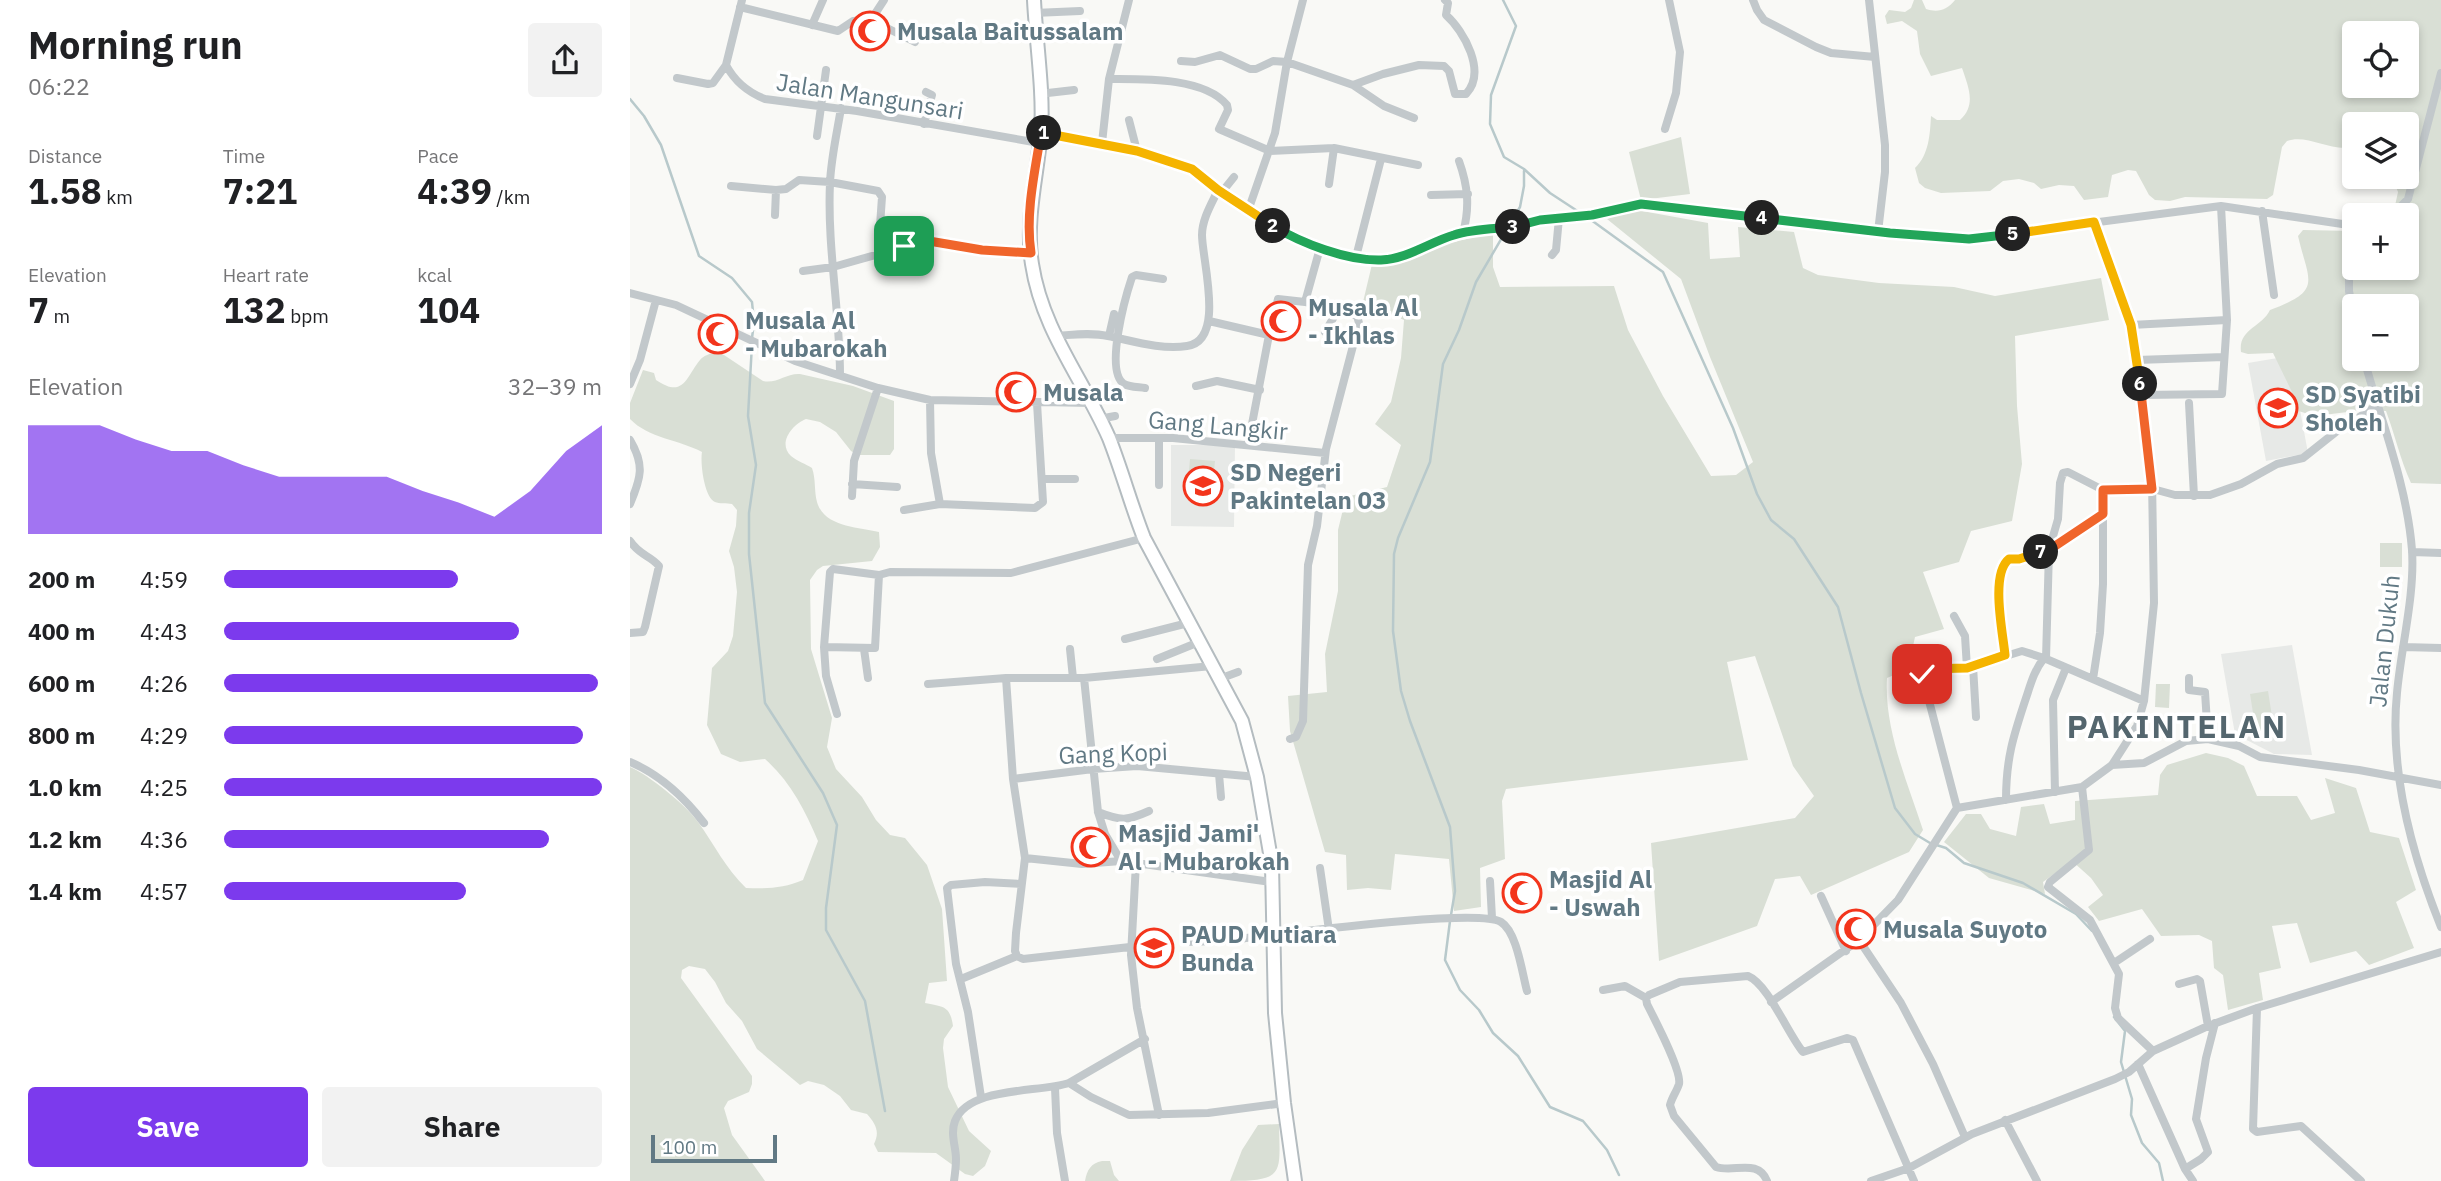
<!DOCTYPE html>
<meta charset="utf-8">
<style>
body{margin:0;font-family:"IBM Plex Sans",sans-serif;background:#f2f2f2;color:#202124;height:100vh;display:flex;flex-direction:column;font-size:26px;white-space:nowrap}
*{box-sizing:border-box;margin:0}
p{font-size:23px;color:#757577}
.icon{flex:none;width:38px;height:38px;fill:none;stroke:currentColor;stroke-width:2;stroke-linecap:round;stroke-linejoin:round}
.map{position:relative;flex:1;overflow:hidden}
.sheet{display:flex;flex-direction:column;background:#fff;width:630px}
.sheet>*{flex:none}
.tools{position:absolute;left:1712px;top:21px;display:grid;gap:14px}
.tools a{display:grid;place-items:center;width:77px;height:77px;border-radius:7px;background:#fff;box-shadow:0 4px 10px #0003;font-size:35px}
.scale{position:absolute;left:21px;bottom:18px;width:126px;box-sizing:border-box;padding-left:7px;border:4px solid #617984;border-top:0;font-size:19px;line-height:24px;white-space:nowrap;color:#617984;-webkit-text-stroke:5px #fff;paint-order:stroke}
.pin{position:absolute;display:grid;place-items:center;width:60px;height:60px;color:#fff;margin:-30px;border-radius:14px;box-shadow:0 4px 10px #0006}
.km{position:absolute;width:35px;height:35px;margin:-18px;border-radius:50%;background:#222;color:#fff;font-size:19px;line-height:35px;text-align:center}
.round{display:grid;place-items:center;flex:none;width:74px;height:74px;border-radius:7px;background:#f2f2f2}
.head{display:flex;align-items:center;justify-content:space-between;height:119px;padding:0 28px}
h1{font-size:38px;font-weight:700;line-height:52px}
.figures{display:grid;grid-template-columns:repeat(3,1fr);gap:10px;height:119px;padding:7px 28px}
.figures div{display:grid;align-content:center}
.figures b{font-size:35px;font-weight:700}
.figures small{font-size:19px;font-weight:400}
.figures p{font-size:19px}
.chart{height:196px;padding:14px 28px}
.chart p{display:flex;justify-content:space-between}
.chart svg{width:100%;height:126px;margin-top:7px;fill:#7c3aed;opacity:.7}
.button{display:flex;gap:14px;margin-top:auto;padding:14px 28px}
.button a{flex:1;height:80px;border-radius:7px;background:#7c3aed;color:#fff;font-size:28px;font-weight:700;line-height:80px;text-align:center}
.button a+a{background:#f2f2f2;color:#202124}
ul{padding:0 28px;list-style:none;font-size:23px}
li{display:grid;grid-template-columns:112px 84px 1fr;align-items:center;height:52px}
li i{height:18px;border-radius:9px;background:#7c3aed}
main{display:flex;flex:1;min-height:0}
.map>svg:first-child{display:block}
.built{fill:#e7e9e7}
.green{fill:#d9dfd5;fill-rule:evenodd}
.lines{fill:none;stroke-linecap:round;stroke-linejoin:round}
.stream{stroke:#b8c9cb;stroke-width:2.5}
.secondary-casing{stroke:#b4bcc0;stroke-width:16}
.street{stroke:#c2c8cb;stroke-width:8}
.secondary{stroke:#fff;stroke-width:12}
.split-1-casing{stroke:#fff;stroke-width:14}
.split-2-casing{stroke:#fff;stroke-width:14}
.split-3-casing{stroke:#fff;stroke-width:14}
.split-4-casing{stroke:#fff;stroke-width:14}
.split-5-casing{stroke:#fff;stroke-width:14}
.split-6-casing{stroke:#fff;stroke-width:14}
.split-7-casing{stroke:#fff;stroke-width:14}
.split-8-casing{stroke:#fff;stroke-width:14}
.split-1{stroke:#f0652b;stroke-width:9}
.split-2{stroke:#f5b400;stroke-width:9}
.split-3{stroke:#22a559;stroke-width:9}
.split-4{stroke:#22a559;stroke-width:9}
.split-5{stroke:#22a559;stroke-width:9}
.split-6{stroke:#f5b400;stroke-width:9}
.split-7{stroke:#f0652b;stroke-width:9}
.split-8{stroke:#f5b400;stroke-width:9}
.labels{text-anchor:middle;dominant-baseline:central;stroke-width:7;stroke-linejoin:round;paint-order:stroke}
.poi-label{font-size:24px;font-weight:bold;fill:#617984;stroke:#fff;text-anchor:start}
.street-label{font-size:24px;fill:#617984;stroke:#fff}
.district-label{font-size:32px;font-weight:bold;letter-spacing:2px;fill:#54666e;stroke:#fff}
</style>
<main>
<section class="sheet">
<div class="head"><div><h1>Morning run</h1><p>06:22</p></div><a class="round"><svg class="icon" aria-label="share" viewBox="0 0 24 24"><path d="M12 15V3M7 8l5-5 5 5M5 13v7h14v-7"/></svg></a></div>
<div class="figures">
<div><p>Distance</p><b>1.58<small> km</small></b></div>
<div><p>Time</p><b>7:21</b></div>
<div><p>Pace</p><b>4:39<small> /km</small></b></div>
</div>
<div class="figures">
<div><p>Elevation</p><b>7<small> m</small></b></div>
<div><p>Heart rate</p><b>132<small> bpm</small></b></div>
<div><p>kcal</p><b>104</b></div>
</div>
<div class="chart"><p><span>Elevation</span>32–39 m</p>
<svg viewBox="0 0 160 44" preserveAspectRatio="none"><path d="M0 44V6L10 6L20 6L30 11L40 15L50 15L60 20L70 24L80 24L90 24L100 24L110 29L120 33L130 38L140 29L150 15L160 6V44z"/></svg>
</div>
<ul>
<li><b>200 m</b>4:59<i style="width:62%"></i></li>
<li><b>400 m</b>4:43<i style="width:78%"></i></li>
<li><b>600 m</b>4:26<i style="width:99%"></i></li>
<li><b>800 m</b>4:29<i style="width:95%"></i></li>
<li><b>1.0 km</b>4:25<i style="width:100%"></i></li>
<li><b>1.2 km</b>4:36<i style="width:86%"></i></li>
<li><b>1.4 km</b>4:57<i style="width:64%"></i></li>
</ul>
<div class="button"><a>Save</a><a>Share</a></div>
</section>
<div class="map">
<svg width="1811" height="1181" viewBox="0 0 1811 1181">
<rect width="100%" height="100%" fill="#f9f9f6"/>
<path class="built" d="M1660,356L1678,453L1636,461L1618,363Z
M541,445H605L604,527L541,526Z
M1662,645L1682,755L1644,754L1605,734L1591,654Z"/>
<path class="green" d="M1284,0H1292L1296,9C1308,13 1317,10 1325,0H1811V484L1781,483C1770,459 1765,435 1756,411L1734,410L1685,416L1665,410L1663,394L1643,353L1618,354L1611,352C1608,329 1632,327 1640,310C1693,290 1679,283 1668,236L1673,230L1724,231V268H1776V215H1763L1768,192L1762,177H1776V124H1724V147C1699,152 1678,134 1657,141L1652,147L1643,195L1637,199L1555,197L1540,201L1525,200L1519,195L1506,171L1498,170L1482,175L1478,197L1454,200L1444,186L1429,185L1411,189L1404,183L1389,179L1373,181L1360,191L1311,193L1295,188L1289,183L1285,168C1299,155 1300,134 1301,116L1307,120H1330C1347,105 1338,86 1332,68L1301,76L1290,54L1287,31L1272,21L1257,24L1255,16L1259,10L1275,12L1281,8ZM1724,33H1776V86H1724ZM1724,306H1776V359H1724Z
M1051,137L1060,194L1011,200L999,152Z
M1001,209L1078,223L1080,259L1110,257L1108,227L1164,232L1173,268L1188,275L1249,283L1324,287L1365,296L1471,278L1479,320L1385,336L1387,406L1392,464L1382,521L1341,531L1329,562L1293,572L1314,629L1285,637L1278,669L1257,678C1254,729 1277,781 1293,830L1279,852L1181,895L1170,876L1145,879L1127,926L1029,961L1021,843L1165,818L1184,796L1163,766L1125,656L1097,662L1118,760L876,789L872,801L875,859L850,868L851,907L824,911L819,859L765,854L761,890L738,888L717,890L716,855L695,852L660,731L658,696L697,692L695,654L708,591V530L716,497L757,487L771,445L745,424L761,402L771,358L774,320L733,302L743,260L863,233V267L870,287L984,286L998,330L1033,396L1081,476L1106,475L1123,462L1080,357L1051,279L977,219Z
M86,352L94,355L133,381C147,384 156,373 170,374L223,386L264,401V449L260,455H228L221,451L206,432L190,422L176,419C163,424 147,443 161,456C167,461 176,464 182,468C186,479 184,491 187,502C194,527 228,527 249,532L250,547L242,561L193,566L187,570L180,580L181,649L202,718L197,747L206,769L232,797L246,820L260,835L275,838L297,865L312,909L317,981L299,983L295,1003C313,1007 320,1005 323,1026L314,1039L313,1048L318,1087L339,1131L361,1151L355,1166L343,1176L335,1174L306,1153L248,1152L244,1144C250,1132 246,1124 237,1114L221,1110L210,1096L194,1085L178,1081L170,1085L127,1049L112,1021L96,1003L85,982L75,969L59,966L52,970L51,978L122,1076V1084L119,1092L98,1101L94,1108L102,1135L135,1181H0V767C19,775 56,805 68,822C84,844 96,869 116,888C138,889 154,888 173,880L188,841C175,810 160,781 135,759L110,762L91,754L77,725L82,668L98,651L103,636L107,592L104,567L99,551L106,526L107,510L102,504C97,503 89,504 85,502C74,497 70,462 72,452C50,440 18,438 0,419V403L13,370L24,373L26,380C54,399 56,377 70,360C74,355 80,354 86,352Z
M560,459L585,461L583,482L558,480Z
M1750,543H1772V567H1750Z
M1526,684H1540L1539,708L1525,707Z
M1638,691L1644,729L1626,732L1620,694Z
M1576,753L1598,758L1614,766L1627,796H1667L1681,820L1705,813L1695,778L1726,788L1740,832L1769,838L1786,890L1766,902L1784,948L1739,965L1726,951L1680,963L1667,923L1642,926L1651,968L1629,973L1633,1000L1598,1010L1593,975L1584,968L1582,941L1569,935L1531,936L1512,909L1469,921L1458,907L1473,895L1461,878L1442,861L1413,882L1415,894L1359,878L1314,842L1336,814H1351L1360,829L1386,836L1391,807L1414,804L1420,824L1445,820V801L1528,795L1530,775L1537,765Z
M649,1124C650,1174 655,1181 600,1181L612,1150L628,1125Z
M472,1161H480L484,1175L489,1181H455C457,1170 461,1163 472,1161Z"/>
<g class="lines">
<path class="stream" d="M873,0L886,26L861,95L860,124L874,157L894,169L920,193L952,214
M0,99L14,116L31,145L69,256L102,278L122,302L124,322L122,338
M957,217L1033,272L1103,428L1127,494L1141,520L1164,539L1208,607L1231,693L1265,808L1285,834L1300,843L1316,848L1334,863L1393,883L1446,914L1462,931
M122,344L118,416L126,465L119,513V554L135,703L193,793L207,825L196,908V930L235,1001L255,1111
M821,915L825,891L820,827L780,721L771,691L763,631L764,554L768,538L800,462L813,364L829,330L846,282L890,207L894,186V171
M820,921L815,960L830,990L849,1010L863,1033L888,1056L920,1107L953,1121L977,1150L989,1175
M1484,1017L1495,1031L1491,1062L1502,1099L1501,1115L1512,1143L1529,1163L1533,1181"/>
<defs>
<path id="secondary" d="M404,0C406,41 414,93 411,132C407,177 395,220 402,264C412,330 453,379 479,438C492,471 501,505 514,538L612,721L627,777L642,865L645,1013L654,1103L665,1181"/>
</defs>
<use href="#secondary" class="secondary-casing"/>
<path class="street" d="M112,0L96,65C105,82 117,92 135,99L227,111L409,143
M1123,0L1127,10L1134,20L1186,47L1201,53L1245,57
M1239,0L1255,145V172L1248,232
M110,7L208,31L223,21L241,20L254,0
M404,13L450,11
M241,20L285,42
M182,25L193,0
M551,61L565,62L590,55L620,69H626L643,61L657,62L723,85L753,74L789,65L814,66L819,71L825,94H836C857,72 834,31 816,15L818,3L815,0
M47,78L78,84L83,83L96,65
M479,79C513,79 574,77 597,105L598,110L589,129L640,151L704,148L788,165
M723,85L754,106L784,118
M409,94L444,90
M499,120L507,151
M294,124L302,95L296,92
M1035,129L1046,93L1050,52L1039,0
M411,133L507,151L562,169L618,211L671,242L737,260H754L775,254L833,233L884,227L910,220L962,215L1011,204L1260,233L1339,239L1591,206L1719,225L1724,224
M187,136L196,70
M472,143L479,79L499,0
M829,161C838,186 840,207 833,233
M699,184L704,148
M101,186L146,190L156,189L169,180L200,182L248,191L252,197L248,254
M592,192L604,177
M801,195L838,194
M618,211L645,133L657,62L673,0
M1632,211L1644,295
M145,215L146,190
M1755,215L1765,212L1778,199L1811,73
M1719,225V291L1724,317
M922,255L926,250L929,218
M726,257L751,159
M173,271L203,267L295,241L352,250L401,253
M0,293L46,305L165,361L248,388L300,400L461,403
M579,321L639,335L648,299L675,302L690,248
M1501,325L1597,320
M695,332L708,310
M424,336C442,335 460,332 478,336C503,341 531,350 557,346C596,341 572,260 572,235C572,219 582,203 588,190
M479,336L484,314
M1734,359C1751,421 1777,485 1782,550C1785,595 1771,648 1767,693C1759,772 1782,855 1811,927
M1507,360L1594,357
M210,375C210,311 197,247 200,183C201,158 207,133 211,108
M0,384L10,360L26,300
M566,386L587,381L630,390
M515,388C509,387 499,387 494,384C474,371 496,295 502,277L506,275L533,279
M1511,395L1592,394L1597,320L1591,206
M300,400L301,453L310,504L405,508L413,502L407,403
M1559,403L1564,496
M469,419L485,416
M478,438H543L695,453
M529,438V485
M0,440C15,465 11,478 0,504
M618,445L639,335
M413,479H445
M222,484L267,487
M222,496L224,461L248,388
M274,510L310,504
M0,541C10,556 20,555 29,566L15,627L13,632L0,633
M1782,552L1811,553
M1324,616L1335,636L1337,668
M495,639L558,623
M194,647L200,572L203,569L249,575
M1773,647L1811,648
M234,649L238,678
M440,649L443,678
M1375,655L1368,590L1375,562L1419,550L1473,514
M527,659L569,642
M1416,659L1419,550L1428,519L1430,483L1433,473L1438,472L1473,490L1523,489L1545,495H1580L1611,484L1647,464L1673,458L1707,431L1747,406
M1343,666L1346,717
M376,678L383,779L395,858L386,933L385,951L387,956
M454,678L468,812L475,834L491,861
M1559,678V690L1575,692L1578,739
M589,679L608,672
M1463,679L1470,633L1473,584V490
M298,684L376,678H454L582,666
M207,714L196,676L194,647L245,648L249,575L260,572L381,573L514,538
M660,739L666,737L673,721L678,565L687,526L696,449L729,323L727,316L675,302
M0,762C31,775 54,797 74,823
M1482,765L1514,763L1556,741L1578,739L1609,746L1630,757L1729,770L1811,785
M589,774L591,797
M383,779L463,769L507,766L627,777
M1452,787L1459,850L1420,882L1418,887L1460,920L1489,974L1485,1008L1488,1018L1523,1051
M1425,792L1423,700L1436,668
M1376,800C1376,759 1383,737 1396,698C1401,683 1404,671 1414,658
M1327,808L1452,787L1482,765L1507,726L1514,701L1524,603L1522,479L1501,325L1464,222
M1327,808L1292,674L1294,669L1337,668L1392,651L1414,658L1514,701
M468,812C491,821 497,821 519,811
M395,858L452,864L491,861L506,863L641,882
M506,863L501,955L507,1008L529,1115
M690,868L699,930
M860,881L862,918
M1191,896L1216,951
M1229,940L1271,1003L1303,1064L1335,1137
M555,942C569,941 584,942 598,940C639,936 847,907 871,922C887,932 892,973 897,991
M387,956L393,959L500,947
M1484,963L1520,939
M331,979L387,956
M1549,984L1567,979L1570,981L1578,1026
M973,990L995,986L1016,998
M1141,1002L1229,940L1268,900L1327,808
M1627,1008L1623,1129L1627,1132L1671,1126L1731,1181
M1508,1064L1555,1169L1571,1159L1578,1152L1566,1119L1576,1058L1585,1023
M439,1083L515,1039
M425,1088L427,1133L435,1181
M351,1097L338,1012L326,964L317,888L321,885L355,882L391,884
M1375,1120L1407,1181
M1555,1169L1563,1181
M324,1181C325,1174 326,1166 326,1159C326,1147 320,1134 325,1121C339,1086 408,1093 439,1083L461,1097L499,1115L578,1113L654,1103
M1137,1181C1128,1158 1104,1173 1086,1167L1044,1116L1040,1105C1042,1097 1047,1091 1049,1084C1052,1071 1024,1018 1017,1004L1016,998L1019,995L1050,982L1118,976C1138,984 1158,1034 1173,1052L1217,1038L1223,1040L1284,1181
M1241,1181L1279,1168L1342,1134L1485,1079L1499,1072L1523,1051L1578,1026L1627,1008L1811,952"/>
<use href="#secondary" class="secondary"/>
</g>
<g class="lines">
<defs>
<path id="split-1" d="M274,246L299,241L352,250L401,253C395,214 405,171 411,133H414"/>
<path id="split-2" d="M414,133L507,151L562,169L588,190L643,226"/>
<path id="split-3" d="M643,226C671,243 717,261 751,260C777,259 800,242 824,235C842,229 864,229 883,227"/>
<path id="split-4" d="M883,227L910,220L962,215L1011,204L1132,218"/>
<path id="split-5" d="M1132,218L1260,233L1339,239L1383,234"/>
<path id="split-6" d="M1383,234L1464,222L1501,325L1510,384"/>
<path id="split-7" d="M1411,552L1419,550L1473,514V490L1522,489L1510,384"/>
<path id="split-8" d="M1292,674L1294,669L1337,668L1375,655C1373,633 1360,574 1379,559H1389L1411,552"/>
</defs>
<use href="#split-1" class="split-1-casing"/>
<use href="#split-2" class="split-2-casing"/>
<use href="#split-3" class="split-3-casing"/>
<use href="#split-4" class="split-4-casing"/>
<use href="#split-5" class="split-5-casing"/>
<use href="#split-6" class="split-6-casing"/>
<use href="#split-7" class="split-7-casing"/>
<use href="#split-8" class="split-8-casing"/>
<use href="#split-1" class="split-1"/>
<use href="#split-2" class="split-2"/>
<use href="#split-3" class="split-3"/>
<use href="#split-4" class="split-4"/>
<use href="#split-5" class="split-5"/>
<use href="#split-6" class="split-6"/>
<use href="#split-7" class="split-7"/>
<use href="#split-8" class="split-8"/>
</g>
<defs>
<symbol id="mosque-ring" viewBox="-11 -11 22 22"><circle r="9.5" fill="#fff" stroke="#f3351c" stroke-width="1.5"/><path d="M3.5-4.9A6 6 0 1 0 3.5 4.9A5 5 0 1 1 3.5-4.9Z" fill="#f3351c"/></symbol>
<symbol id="school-ring" viewBox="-11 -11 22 22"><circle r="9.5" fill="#fff" stroke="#f3351c" stroke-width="1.5"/><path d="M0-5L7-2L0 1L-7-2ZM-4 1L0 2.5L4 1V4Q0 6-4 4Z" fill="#f3351c"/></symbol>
</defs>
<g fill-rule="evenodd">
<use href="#mosque-ring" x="218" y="9" width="44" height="44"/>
<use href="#mosque-ring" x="629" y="299" width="44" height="44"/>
<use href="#mosque-ring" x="66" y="312" width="44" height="44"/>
<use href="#mosque-ring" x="364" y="370" width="44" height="44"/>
<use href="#school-ring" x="1626" y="386" width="44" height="44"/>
<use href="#school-ring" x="551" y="464" width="44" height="44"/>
<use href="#mosque-ring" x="439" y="825" width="44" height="44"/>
<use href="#mosque-ring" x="870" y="871" width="44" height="44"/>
<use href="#mosque-ring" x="1204" y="907" width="44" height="44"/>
<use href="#school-ring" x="502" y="926" width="44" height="44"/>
</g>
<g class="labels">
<g class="poi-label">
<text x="267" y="31">Musala Baitussalam</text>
<text x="678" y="307">Musala Al<tspan x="678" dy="28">- Ikhlas</tspan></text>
<text x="115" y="320">Musala Al<tspan x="115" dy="28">- Mubarokah</tspan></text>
<text x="413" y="392">Musala</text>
<text x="1675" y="394">SD Syatibi<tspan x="1675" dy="28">Sholeh</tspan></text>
<text x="600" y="472">SD Negeri<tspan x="600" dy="28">Pakintelan 03</tspan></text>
<text x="488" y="833">Masjid Jami'<tspan x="488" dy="28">Al - Mubarokah</tspan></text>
<text x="919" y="879">Masjid Al<tspan x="919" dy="28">- Uswah</tspan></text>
<text x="1253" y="929">Musala Suyoto</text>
<text x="551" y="934">PAUD Mutiara<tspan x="551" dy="28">Bunda</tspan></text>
</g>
<g class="street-label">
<text transform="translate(240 96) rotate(9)">Jalan Mangunsari</text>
<text transform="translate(588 425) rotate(5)">Gang Langkir</text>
<text transform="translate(1754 641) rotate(-84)">Jalan Dukuh</text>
<text transform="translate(483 753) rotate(-2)">Gang Kopi</text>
</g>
<g class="district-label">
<text x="1547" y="726">PAKINTELAN</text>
</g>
</g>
</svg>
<div class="tools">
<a><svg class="icon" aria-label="locate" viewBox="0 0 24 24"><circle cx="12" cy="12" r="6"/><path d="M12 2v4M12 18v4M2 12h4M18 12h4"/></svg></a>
<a><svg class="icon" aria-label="layers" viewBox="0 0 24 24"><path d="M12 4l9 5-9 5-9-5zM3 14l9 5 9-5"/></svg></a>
<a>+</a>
<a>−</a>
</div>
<div class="scale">100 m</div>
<div class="pin" style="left:274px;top:246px;background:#1e9e55"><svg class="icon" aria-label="arrive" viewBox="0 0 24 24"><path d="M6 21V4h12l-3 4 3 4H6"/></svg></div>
<div class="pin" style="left:1292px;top:674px;background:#d93025"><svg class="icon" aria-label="check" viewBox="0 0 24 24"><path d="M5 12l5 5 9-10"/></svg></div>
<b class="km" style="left:414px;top:133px">1</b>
<b class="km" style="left:643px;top:226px">2</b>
<b class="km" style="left:883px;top:227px">3</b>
<b class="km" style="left:1132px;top:218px">4</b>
<b class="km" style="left:1383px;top:234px">5</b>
<b class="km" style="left:1510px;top:384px">6</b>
<b class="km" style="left:1411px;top:552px">7</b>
</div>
</main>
